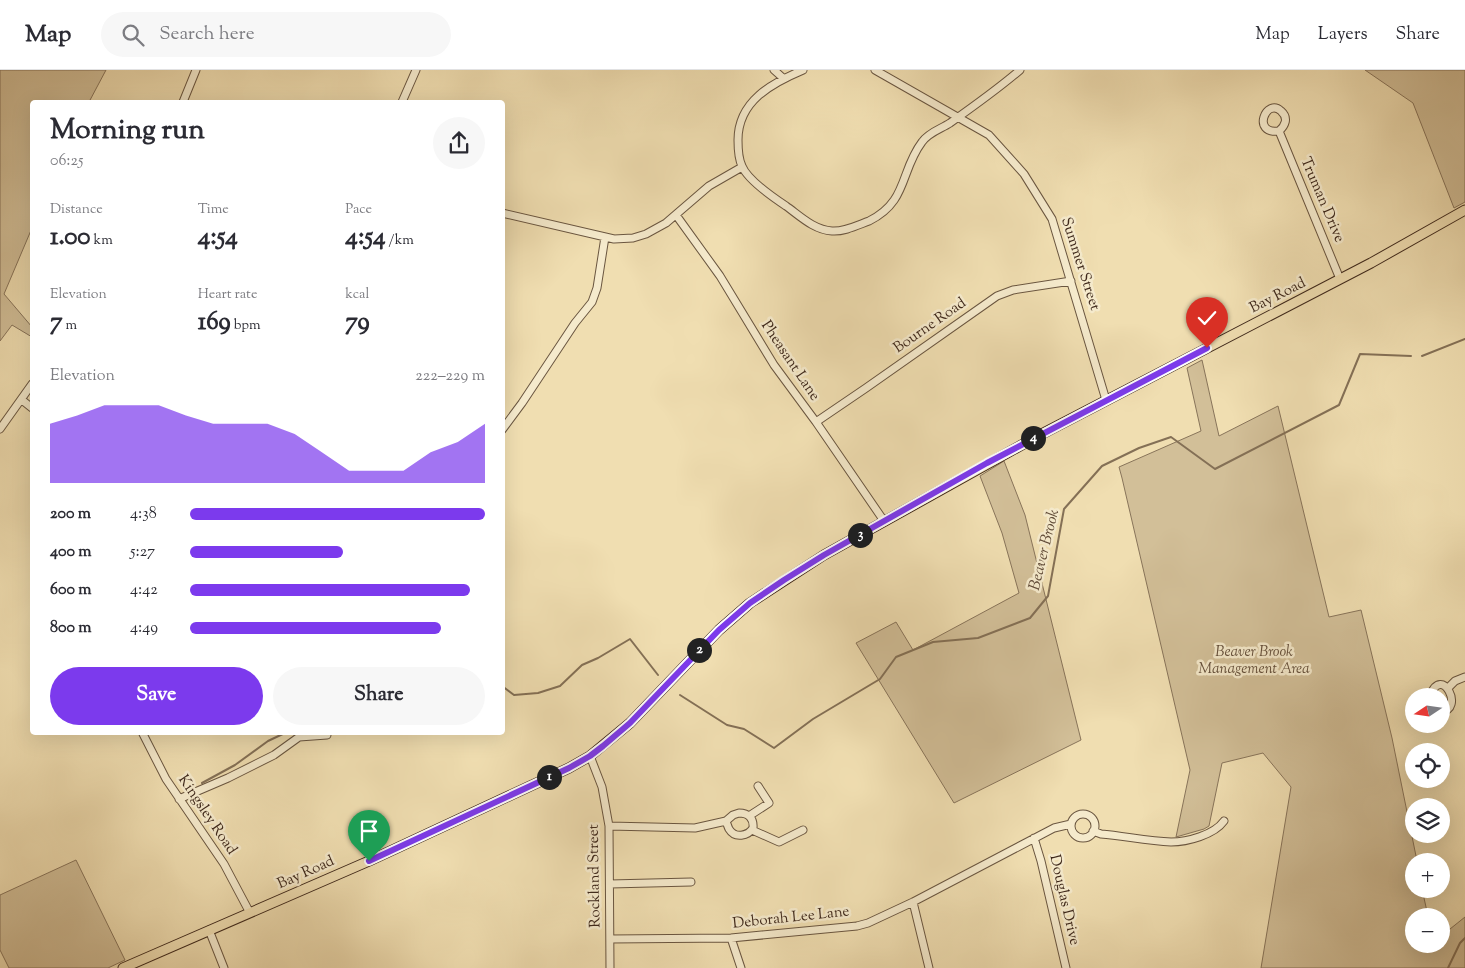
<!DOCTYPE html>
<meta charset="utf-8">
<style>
body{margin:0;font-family:"Sorts Mill Goudy",serif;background:#f7f7f7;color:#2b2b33;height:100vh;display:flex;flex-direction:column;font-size:19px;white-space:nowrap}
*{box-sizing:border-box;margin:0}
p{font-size:16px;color:#7c7c81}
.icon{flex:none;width:28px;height:28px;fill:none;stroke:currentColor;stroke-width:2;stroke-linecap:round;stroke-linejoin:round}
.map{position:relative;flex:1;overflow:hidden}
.sheet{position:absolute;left:30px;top:30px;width:475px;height:635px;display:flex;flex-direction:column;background:#fff;border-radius:5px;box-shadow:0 5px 20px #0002}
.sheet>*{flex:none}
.needle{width:32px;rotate:257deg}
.fabs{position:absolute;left:1405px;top:618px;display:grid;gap:10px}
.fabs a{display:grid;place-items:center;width:45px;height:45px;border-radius:50%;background:#fff;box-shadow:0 5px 20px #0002;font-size:25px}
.pin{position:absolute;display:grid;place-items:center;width:42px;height:42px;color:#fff;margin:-51px -21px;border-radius:50% 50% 50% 0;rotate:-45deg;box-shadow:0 0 5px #0007}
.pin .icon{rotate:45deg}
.km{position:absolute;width:25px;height:25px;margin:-12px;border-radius:50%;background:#222;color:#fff;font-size:14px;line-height:25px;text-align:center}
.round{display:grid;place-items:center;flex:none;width:52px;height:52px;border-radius:26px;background:#f7f7f7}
.headline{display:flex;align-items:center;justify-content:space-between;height:85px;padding:0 20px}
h1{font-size:28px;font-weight:700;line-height:38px}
.figures{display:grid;grid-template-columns:repeat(3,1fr);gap:8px;height:85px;padding:5px 20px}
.figures div{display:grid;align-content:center}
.figures b{font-size:25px;font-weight:700}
.figures small{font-size:14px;font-weight:400}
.figures p{font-size:14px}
.chart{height:140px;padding:10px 20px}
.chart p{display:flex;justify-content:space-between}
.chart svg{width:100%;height:90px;margin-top:5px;fill:#7c3aed;opacity:.7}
.button{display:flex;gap:10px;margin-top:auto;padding:10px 20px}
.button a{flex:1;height:58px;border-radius:30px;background:#7c3aed;color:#fff;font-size:20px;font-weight:700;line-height:58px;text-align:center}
.button a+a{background:#f7f7f7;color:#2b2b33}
ul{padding:0 20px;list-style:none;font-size:16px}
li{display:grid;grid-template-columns:80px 60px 1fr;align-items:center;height:38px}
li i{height:12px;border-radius:6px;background:#7c3aed}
header{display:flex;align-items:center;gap:30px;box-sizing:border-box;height:70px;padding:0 25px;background:#fff;border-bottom:1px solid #e1e1e2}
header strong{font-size:24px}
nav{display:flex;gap:28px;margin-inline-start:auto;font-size:18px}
.search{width:350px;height:45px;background:#f7f7f7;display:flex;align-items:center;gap:12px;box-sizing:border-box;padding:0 18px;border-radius:28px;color:#7c7c81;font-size:19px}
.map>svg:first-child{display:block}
.green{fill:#d2bf98;stroke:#88745a}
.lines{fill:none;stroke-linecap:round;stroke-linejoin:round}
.stream{stroke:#847056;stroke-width:2}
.minor-casing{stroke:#6a5640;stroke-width:9}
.major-casing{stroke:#3e281b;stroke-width:11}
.minor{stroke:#f5eacc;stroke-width:7}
.major{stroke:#f0deb1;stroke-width:9}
.route-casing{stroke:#fff;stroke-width:10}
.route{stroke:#7c3aed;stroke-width:6}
.labels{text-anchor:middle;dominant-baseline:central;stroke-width:5;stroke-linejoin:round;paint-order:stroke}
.street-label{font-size:15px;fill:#3e281b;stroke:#f5eacc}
.park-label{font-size:15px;font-style:italic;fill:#634e3a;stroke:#f5eacc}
.water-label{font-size:16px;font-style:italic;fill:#614c39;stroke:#f5eacc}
</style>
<header>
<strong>Map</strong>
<div class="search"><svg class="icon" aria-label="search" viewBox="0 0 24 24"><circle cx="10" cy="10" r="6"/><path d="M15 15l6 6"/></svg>Search here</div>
<nav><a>Map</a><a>Layers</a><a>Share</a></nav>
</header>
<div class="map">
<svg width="1465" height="898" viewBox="0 0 1465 898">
<rect width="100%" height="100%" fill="#f0deb1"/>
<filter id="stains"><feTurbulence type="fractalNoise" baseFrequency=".004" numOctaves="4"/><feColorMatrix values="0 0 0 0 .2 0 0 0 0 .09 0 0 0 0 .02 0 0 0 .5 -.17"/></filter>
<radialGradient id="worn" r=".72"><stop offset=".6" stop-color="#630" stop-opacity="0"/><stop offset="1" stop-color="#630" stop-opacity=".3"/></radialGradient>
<path class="green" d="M0,0H106L89,32H32V158L4,224L32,257V267L12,255L0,271Z
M1365,0H1465V132L1454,138L1413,33Z
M1202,290L1219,366L1278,336L1329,547L1361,540L1392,668L1417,791H1414V819H1422L1428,846H1414V874H1441V862L1445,863L1465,847V898H1261L1291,717L1263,683L1222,693L1209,756L1204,759L1176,767L1190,700L1122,408L1119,397L1201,361L1187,298Z
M1004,391L1025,445L1081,670L954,733L856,573L896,552L913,580L1019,523L1002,463L980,406Z
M76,790L125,890L108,898H9L0,880V825Z"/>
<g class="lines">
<path class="stream" d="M1422,286L1465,269
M502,616L514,625L538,623L560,616L582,595L598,588L630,569L658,605
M680,625L727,655L744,659L774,678L813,649L880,609L896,587L933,572L978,568L1030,548L1048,526L1064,439L1102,396L1139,378L1171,367L1215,399L1339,335L1360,284L1411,286
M202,713L235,695L268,671L287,662
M1448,898L1460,873L1465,868"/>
<defs>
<path id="minor" d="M774,0L783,8
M803,0C772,13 738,31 738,70C738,78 738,88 742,96C747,109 774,128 786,136C800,146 814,160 832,161C844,162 858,155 869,151C908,132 900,101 922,72C929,62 941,59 950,53C974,36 998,19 1020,0
M875,0L989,65L1024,104L1052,149L1106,330
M183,32L196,0
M402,32L416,0
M1279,61C1285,56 1289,48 1281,41C1266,27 1251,65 1279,61L1340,209
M502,143L614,169L633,168L646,164L666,153L709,116L742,97
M676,145L720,206L774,295L816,352L884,451
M22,330L32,338
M816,352L866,318L997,226L1013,220L1071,211
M0,359L32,314
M502,360L522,333L575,253L592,232L597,218L605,167
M1449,617L1455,611L1465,607
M1430,626C1442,593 1465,641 1441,641
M142,662L166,709L224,794L250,843
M590,686L602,717L609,756L610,898
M179,729L228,708L274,685L299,667L327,665
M739,743C748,743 754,748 753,758C748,766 735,769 729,759C728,757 727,754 726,751L733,745Z
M1071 756a12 12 0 1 1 24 0a12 12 0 1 1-24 0Z
M749,746L769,733L758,716
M609,756L695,758L726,751
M752,760L779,772L803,760
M1093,761L1101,764C1124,766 1148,771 1171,772C1187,772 1214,765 1224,751
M1034,768L1041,791L1066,898
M610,814L691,812
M913,832L929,898
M209,860L224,898
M731,868L741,898
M610,869L731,868L857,856L868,853L913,832L1054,758L1071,754"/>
<path id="major" d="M123,898L369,791L569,698L590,686L630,653L719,560L750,533L824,485L1036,367L1371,193L1465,140"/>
</defs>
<use href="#minor" class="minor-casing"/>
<use href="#major" class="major-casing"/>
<use href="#minor" class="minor"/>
<use href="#major" class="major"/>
</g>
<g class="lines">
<defs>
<path id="route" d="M369,791L569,698L590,686L603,676L630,653L719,560L750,533L784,510L824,485L987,393L1207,278"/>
</defs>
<use href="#route" class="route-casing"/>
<use href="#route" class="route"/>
</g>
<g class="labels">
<g class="street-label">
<text transform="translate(1322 130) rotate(67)">Truman Drive</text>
<text transform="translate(1080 194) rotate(72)">Summer Street</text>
<text transform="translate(1278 226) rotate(-27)">Bay Road</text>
<text transform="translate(930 256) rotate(-35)">Bourne Road</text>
<text transform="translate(790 291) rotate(56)">Pheasant Lane</text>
<text transform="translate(207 745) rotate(56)">Kingsley Road</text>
<text transform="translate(306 803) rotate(-24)">Bay Road</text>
<text transform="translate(595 806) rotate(-91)">Rockland Street</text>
<text transform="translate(1064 830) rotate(77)">Douglas Drive</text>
<text transform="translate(791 848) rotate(-6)">Deborah Lee Lane</text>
</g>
<g class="park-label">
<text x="1254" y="582">Beaver Brook<tspan x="1254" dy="17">Management Area</tspan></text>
</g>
<g class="water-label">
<text transform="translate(1045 480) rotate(-76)">Beaver Brook</text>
</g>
</g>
<rect width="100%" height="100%" filter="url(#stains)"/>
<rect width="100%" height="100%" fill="url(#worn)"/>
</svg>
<div class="fabs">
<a><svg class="needle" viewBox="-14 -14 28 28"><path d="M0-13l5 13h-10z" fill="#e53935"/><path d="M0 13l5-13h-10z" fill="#7c7c81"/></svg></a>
<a><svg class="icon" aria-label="locate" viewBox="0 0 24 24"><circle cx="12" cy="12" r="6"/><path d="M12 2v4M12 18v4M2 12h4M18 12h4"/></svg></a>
<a><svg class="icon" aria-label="layers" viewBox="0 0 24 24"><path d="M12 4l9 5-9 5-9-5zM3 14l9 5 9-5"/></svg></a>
<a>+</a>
<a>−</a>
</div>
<div class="pin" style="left:369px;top:791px;background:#1e9e55"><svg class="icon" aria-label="arrive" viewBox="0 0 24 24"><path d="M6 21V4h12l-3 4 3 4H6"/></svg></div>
<div class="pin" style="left:1207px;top:278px;background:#d93025"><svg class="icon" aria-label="check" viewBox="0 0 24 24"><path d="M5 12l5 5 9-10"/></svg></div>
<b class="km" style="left:549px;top:707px">1</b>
<b class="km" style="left:699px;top:580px">2</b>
<b class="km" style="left:860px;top:465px">3</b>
<b class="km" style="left:1033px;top:368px">4</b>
<section class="sheet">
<div class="headline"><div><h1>Morning run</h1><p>06:25</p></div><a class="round"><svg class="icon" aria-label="share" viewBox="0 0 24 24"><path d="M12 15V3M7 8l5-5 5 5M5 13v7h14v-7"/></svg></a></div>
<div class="figures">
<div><p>Distance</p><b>1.00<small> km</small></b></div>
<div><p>Time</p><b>4:54</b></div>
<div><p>Pace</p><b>4:54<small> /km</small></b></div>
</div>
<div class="figures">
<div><p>Elevation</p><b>7<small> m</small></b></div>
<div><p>Heart rate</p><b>169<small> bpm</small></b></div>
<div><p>kcal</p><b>79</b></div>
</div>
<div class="chart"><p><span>Elevation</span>222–229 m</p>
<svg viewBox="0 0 160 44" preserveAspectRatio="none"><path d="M0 44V15L10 11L20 6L30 6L40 6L50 11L60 15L70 15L80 15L90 20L100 29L110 38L120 38L130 38L140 29L150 24L160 15V44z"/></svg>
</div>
<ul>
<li><b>200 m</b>4:38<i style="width:100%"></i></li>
<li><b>400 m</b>5:27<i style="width:52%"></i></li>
<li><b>600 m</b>4:42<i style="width:95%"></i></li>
<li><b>800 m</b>4:49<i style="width:85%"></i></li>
</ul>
<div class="button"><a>Save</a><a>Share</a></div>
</section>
</div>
